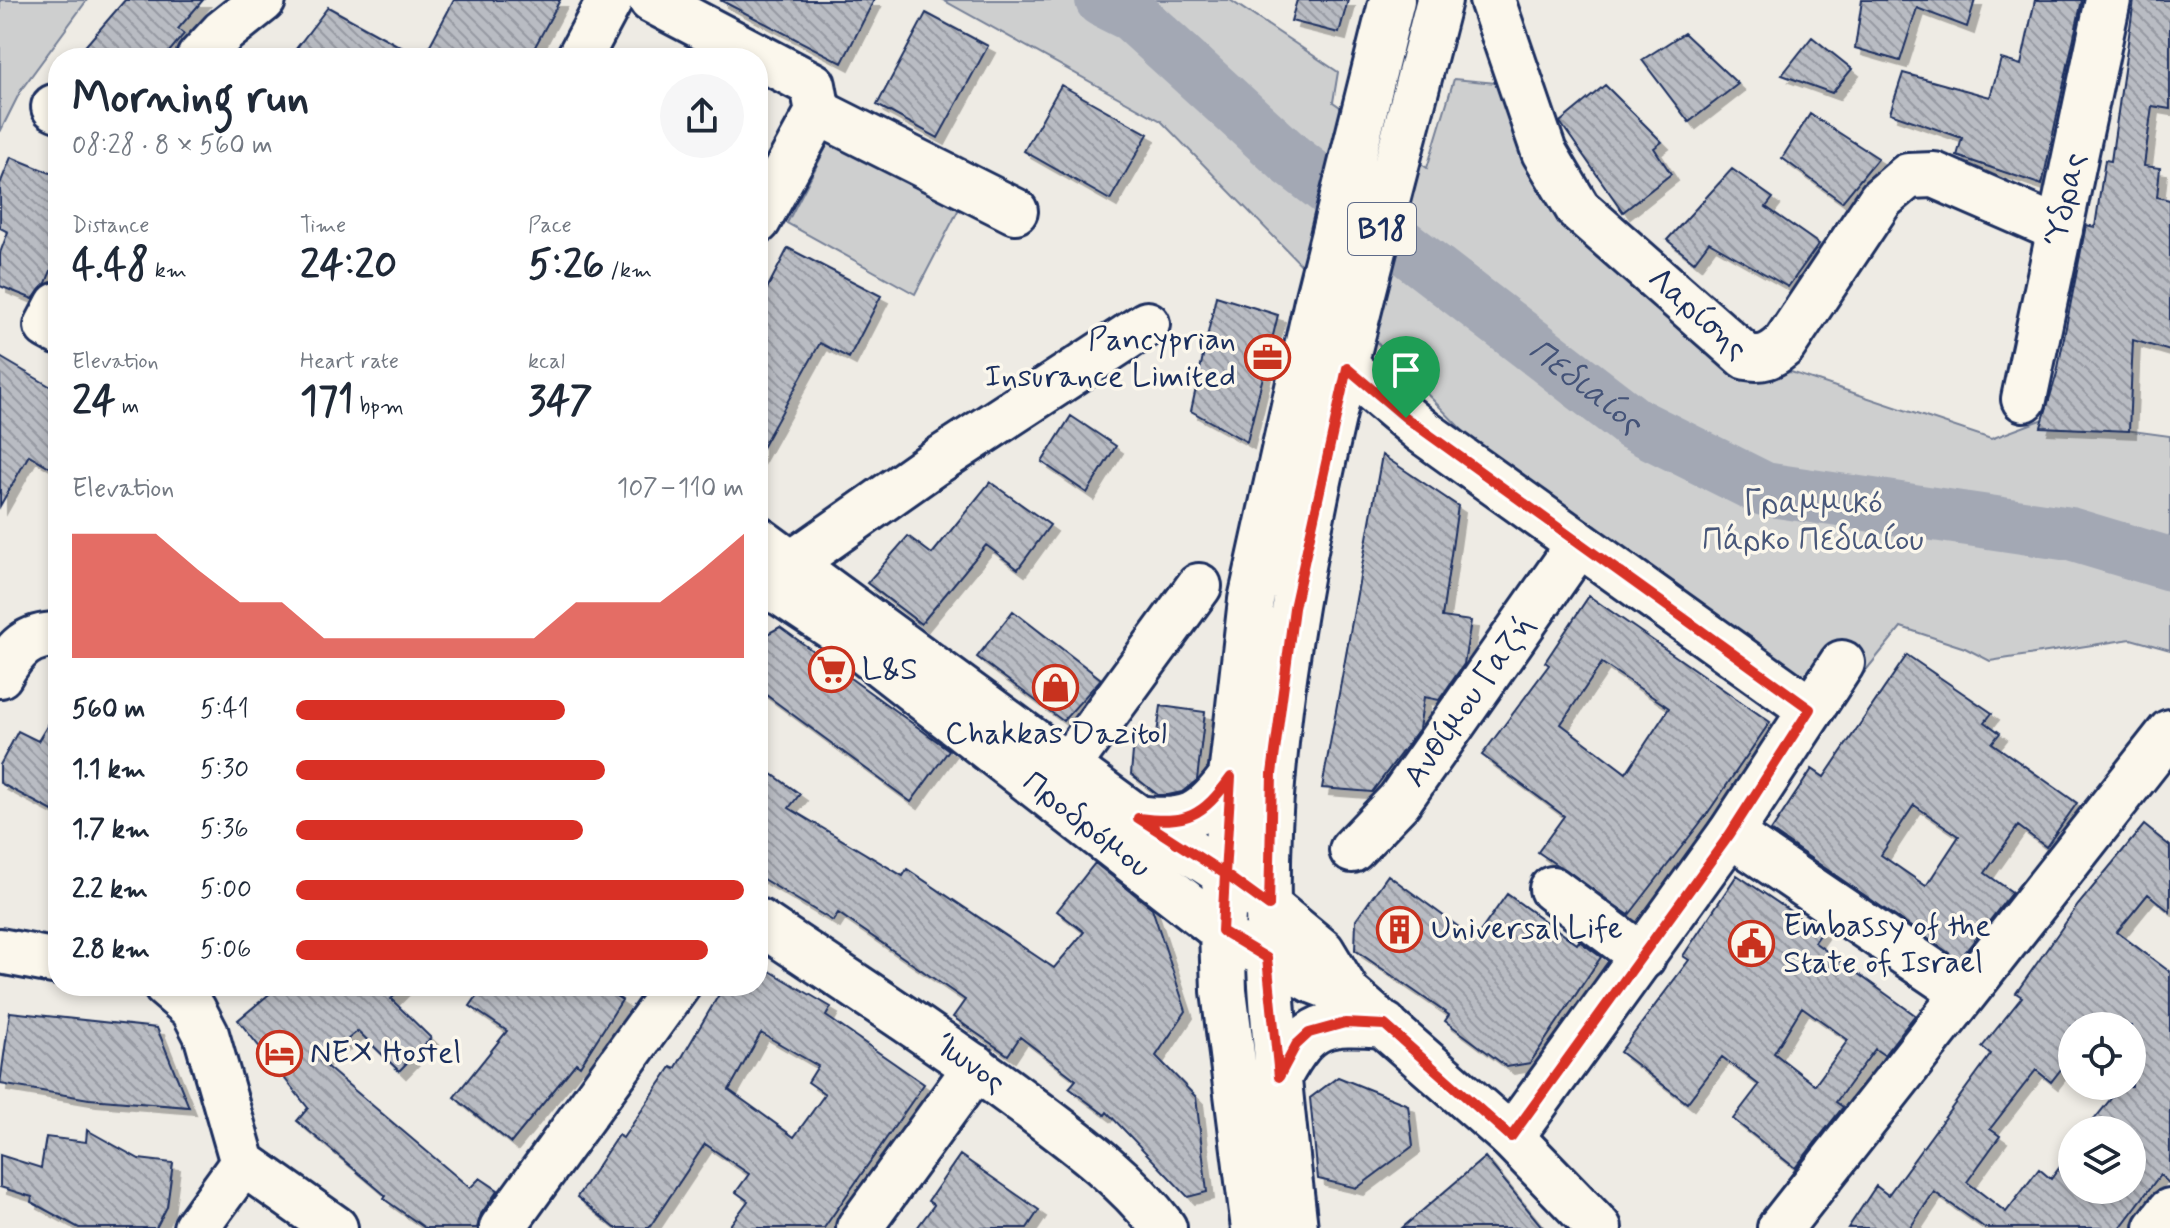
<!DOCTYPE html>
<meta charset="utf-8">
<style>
body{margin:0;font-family:Mynerve,sans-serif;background:#f6f6f7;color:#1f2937;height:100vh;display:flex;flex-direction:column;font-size:30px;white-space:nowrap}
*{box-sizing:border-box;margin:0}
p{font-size:26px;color:#747a83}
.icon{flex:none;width:44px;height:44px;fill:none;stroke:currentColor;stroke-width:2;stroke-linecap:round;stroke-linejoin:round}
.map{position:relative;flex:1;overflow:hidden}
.panel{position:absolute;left:48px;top:48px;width:720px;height:948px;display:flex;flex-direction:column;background:#fff;border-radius:32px;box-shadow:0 4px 12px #0003}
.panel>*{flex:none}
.fabs{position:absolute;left:2058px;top:1012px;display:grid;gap:16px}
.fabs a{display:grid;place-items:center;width:88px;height:88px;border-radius:50%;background:#fff;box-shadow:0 4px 12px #0003;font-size:40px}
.pin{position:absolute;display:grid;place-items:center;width:68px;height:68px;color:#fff;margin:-82px -34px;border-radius:50% 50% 50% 0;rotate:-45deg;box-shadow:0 0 8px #0007}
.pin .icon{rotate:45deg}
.round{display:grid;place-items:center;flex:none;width:84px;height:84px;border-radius:42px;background:#f6f6f7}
.head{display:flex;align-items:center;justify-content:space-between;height:136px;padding:0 24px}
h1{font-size:44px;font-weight:800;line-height:60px}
.figures{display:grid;grid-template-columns:repeat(3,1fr);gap:12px;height:136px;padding:8px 24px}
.figures div{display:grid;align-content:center}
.figures b{font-size:40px;font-weight:800}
.figures small{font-size:22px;font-weight:400}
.figures p{font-size:22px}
.chart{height:224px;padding:16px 24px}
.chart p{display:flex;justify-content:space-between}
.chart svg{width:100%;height:144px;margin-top:8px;fill:#d93025;opacity:.7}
ul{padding:0 24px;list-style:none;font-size:26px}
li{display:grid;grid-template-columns:128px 96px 1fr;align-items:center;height:60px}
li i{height:20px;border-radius:10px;background:#d93025}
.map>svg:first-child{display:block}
.park{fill:#cecfcf;stroke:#747f96;stroke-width:2}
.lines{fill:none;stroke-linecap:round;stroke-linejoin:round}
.river{stroke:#a3a8b4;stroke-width:54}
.building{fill:url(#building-back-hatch);stroke:#1b2f5e;stroke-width:2;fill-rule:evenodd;filter:url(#shadow)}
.minor-casing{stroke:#1b2f5e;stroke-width:50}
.major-casing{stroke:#1b2f5e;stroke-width:50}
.minor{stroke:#fbf7ec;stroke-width:44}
.major{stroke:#fbf7ec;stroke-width:44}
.route-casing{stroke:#fff;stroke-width:16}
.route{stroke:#d93025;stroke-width:10}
.labels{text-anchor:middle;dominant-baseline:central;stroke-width:7;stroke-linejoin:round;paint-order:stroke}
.shield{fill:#fbf7ec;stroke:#5e6b89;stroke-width:2}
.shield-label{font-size:30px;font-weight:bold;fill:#1b2f5e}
.street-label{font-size:32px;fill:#1b2f5e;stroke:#fbf7ec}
.poi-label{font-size:32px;fill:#1b2f5e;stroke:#fbf7ec;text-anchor:start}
.park-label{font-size:32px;fill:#48577a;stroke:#fbf7ec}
.water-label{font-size:34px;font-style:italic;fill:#445378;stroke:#fbf7ec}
</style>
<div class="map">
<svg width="2170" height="1228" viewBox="0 0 2170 1228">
<defs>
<pattern id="building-back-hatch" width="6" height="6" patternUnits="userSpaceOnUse" patternTransform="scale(2)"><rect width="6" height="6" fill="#b9bcc3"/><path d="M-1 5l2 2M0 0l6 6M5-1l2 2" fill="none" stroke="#9699a2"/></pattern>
<filter id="shadow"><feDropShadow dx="7" dy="7" stdDeviation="0" flood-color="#0004"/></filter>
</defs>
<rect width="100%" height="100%" fill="#eeebe4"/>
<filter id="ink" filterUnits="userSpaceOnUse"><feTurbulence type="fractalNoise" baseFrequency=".0125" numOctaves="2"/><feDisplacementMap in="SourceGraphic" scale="16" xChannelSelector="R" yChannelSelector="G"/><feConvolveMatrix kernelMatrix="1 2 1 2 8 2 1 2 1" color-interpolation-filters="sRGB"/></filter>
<g filter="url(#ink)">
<path class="park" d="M0,0H87L21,90L0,132Z
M943,0H1230L1338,72L1333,102L1427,168L1454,79L1496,83L1556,210L1650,303L1750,379L1791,372L1991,439L2044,419L2170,436V650L2131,639L1990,661L1965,648L1901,627L1838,705L1581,525L1467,435L1161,121Z
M833,134L963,201L915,294L787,223Z"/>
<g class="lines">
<path class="river" id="s1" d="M1102,0L1132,15L1291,160L1634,424L1764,489L2070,534L2170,564"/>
</g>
<path class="building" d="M125,0H203L178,29L184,34L164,58H75Z
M454,0H560L529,58H423Z
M720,0H874L842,63Z
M1297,0H1348L1339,33L1291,21Z
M1862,0H1975L1967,27L1917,8L1900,61L1855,48Z
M2035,0H2082L2042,185L1957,156L1962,138L1890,113L1903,73L1990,97L2001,59L2021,65Z
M2134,0H2170V109L2152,106L2144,166L2160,168L2157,197L2170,200V351L2133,340L2129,431L2041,427L2057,373L2086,225L2095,227L2105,160L2111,161Z
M328,7L421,58H289Z
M926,13L988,46L938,138L877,105Z
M1684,33L1738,84L1689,122L1642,60Z
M1812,37L1852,69L1832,93L1782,75Z
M1061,85L1148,134L1110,200L1024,151Z
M1605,85L1662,142L1654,148L1671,174L1623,212L1560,122Z
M1810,114L1878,158L1842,202L1782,158Z
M11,157L58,176V253L46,283L33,299L0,286V253L8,232L0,228V184Z
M1732,169L1773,198L1766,207L1819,244L1788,287L1709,242L1694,262L1667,240Z
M788,248L881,296L849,358L820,343L758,455V306Z
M1216,296L1278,315L1247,442L1191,411Z
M0,357L58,391V472L29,455L0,506Z
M1071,416L1116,446L1087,493L1042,462Z
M1382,455L1458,506L1442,617L1471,621L1464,664L1439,700L1424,697L1419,729L1372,792L1322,788Z
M990,482L1050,525L1018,569L986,545L921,624L867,583L908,536L932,554Z
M1589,596L1770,722L1707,814L1629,915L1538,852L1564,816L1482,755L1549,665L1545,662ZM1602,663L1669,708L1626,773L1561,724Z
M1013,611L1101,679L1063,721L977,657Z
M780,627L949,750L911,802L758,689V639Z
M1907,655L1992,713L1985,722L2000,733L1992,743L2077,803L2046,847L2018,826L1985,873L2012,892L1959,960L1771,831L1812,769L1824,777ZM1914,805L1959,836L1926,886L1881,855Z
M1161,706L1205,712L1197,780L1182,792L1168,795H1158L1131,774L1134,740H1156Z
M58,708V814L0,783V765L18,731L38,741Z
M758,764L800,794L789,808L903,876L907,869L1054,968L1084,932L1057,911L1095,863L1152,908L1186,1011L1156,1056L1196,1097L1207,1192L1188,1197L1107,1112L1105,1115L1069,1088L1076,1080L1020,1037L1008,1055L953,1017L965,1000L838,913L833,921L758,876Z
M2144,825L2170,846V912L2148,894L2117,932L2170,972V1184L2160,1175L2120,1228H1985L1934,1192L1910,1228H1848L1876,1186L1888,1195L1991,1054L1982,1047L2022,997L2016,993L2078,905ZM2072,1026H2132V1086H2121L2086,1130H2132V1190H2072V1150L2051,1179L2039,1169L2006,1212L1967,1182L2000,1136L1990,1129L2036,1070L2051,1082L2072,1055Z
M1388,875L1475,939L1507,894L1577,944L1579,941L1601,957L1530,1063L1507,1067L1445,1021L1449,1015L1355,950L1356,920Z
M1737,875L1821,932L1814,942L1915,1015L1884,1055L1875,1049L1836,1102L1843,1107L1795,1168L1733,1119L1759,1085L1722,1057L1687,1103L1620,1052L1689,960L1683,956ZM1802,1007L1848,1040L1815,1085L1774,1053Z
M758,964L831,1007L826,1016L924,1084L824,1228H728L748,1201L736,1192L749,1174L705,1144L649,1228H615L577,1197L618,1135L623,1138L671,1067L675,1069L724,986H758ZM761,1033L818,1066L808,1082L825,1094L794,1137L729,1090Z
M279,986H404L391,999L431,1038L399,1071L358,1031L320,1061L470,1188L480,1178L498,1190L481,1214L477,1228H425L384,1199L386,1196L297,1121L308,1108L238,1020Z
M484,986H600L622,1000L580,1066L576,1063L511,1143L454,1097L507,1031L470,1006Z
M10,1012L157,1028L189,1107L89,1099L0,1084Z
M1338,1077L1408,1105L1413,1146L1357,1188L1318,1179L1310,1098Z
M87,1130L139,1159L173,1163L167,1207L156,1228H79L31,1202L32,1197L0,1187V1155L41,1168L46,1137L86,1142Z
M960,1155L1039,1210L1027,1228H917L934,1205L928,1201Z
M1485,1157L1543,1228H1402Z"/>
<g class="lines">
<defs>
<g id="minor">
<path d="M651,0L813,85L818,112"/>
<path id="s2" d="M1492,0L1544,152L1578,209L1746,357C1762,360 1770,357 1783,346L1881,199L1908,176L1934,175L2060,230"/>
<path d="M199,58L223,32L263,0"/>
<path d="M579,58L610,0"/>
<path d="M54,107L58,109"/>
<path d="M818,112L1015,211"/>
<path d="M758,221L818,112"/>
<path d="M58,305L47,326L58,332"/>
<path d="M1347,368L1422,431L1810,709"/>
<path id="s3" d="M2024,399L2108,0"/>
<path d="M758,539L1138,818L1225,874"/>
<path d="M794,562L933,464L1147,324"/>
<path id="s4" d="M758,585L781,593L835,629L1222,931"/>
<path d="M0,675C15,649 27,635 58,635"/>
<path d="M1067,767L1199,586"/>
<path d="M1730,834L1964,993"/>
<path id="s5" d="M1352,850L1399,801L1579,544"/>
<path d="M1552,889L1643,957"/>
<path id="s6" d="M758,921C847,981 938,1039 1024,1103C1075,1141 1125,1177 1164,1228"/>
<path d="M0,951L58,962"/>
<path d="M166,986L193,1009L206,1034L243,1163L335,1228"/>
<path d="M1511,1137L1730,834L1842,663"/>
<path d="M196,1228L243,1163"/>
<path d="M502,1228L677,986"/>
<path d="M859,1228L976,1067"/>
<path d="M1780,1228L2170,732"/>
<path d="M2157,1228L2170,1211"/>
</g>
<path id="major" d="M1138,818C1187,824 1202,817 1231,777
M1252,893L1322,951L1348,994
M1248,946L1311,980L1348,994L1511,1137L1599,1228
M1279,1077C1309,1021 1325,1021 1385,1025
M1254,1228L1224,991L1222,931L1231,777L1251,600L1318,297L1392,0
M1295,1228C1278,1076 1258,925 1273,772C1297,510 1375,254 1439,0"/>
</defs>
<use href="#minor" class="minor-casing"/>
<use href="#major" class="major-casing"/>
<use href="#minor" class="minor"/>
<use href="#major" class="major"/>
</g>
</g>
<g class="lines" filter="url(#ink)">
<defs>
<path id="route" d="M1406,418L1347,368L1294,608L1272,774L1269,906L1225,874L1231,777C1202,817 1187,824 1138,818L1225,874L1222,931L1267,958L1279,1077L1296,1045L1309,1033L1345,1023L1385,1025L1511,1137L1730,834L1810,709L1406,418"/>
</defs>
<use href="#route" class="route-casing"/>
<use href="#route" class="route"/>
</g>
<defs>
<symbol id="office-ring" viewBox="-11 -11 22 22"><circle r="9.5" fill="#fbf7ec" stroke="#c8321e" stroke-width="1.5"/><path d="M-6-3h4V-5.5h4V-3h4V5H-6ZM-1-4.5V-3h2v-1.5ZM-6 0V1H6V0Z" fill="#c8321e"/></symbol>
<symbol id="supermarket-ring" viewBox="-11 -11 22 22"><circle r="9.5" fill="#fbf7ec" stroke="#c8321e" stroke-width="1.5"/><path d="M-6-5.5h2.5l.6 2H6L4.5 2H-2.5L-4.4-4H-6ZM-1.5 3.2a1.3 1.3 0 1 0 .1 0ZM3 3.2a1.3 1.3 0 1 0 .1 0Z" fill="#c8321e"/></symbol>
<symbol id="shop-ring" viewBox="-11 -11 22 22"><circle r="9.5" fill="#fbf7ec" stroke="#c8321e" stroke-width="1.5"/><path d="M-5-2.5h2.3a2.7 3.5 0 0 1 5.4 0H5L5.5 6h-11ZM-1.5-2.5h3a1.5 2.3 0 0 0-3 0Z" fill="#c8321e"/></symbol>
<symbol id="building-ring" viewBox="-11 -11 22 22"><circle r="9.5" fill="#fbf7ec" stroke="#c8321e" stroke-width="1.5"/><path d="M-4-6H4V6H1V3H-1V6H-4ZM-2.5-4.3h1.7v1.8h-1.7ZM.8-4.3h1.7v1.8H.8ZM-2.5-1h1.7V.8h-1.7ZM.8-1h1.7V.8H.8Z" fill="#c8321e"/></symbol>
<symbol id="civic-ring" viewBox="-11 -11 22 22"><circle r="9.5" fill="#fbf7ec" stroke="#c8321e" stroke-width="1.5"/><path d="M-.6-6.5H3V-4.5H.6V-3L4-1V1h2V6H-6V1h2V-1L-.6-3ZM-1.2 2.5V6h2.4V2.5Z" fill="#c8321e"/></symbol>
<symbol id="hotel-ring" viewBox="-11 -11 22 22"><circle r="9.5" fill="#fbf7ec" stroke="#c8321e" stroke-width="1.5"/><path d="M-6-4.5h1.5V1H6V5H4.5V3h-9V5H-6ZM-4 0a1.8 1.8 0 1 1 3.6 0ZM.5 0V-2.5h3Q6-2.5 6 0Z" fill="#c8321e"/></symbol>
</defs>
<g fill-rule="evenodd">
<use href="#office-ring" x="1242" y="332" width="51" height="51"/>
<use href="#supermarket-ring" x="806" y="644" width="51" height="51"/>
<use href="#shop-ring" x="1030" y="662" width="51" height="51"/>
<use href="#building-ring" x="1374" y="904" width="51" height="51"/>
<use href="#civic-ring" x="1726" y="918" width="51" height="51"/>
<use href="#hotel-ring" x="254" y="1028" width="51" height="51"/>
</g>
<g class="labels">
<rect class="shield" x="1348" y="203" width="68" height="52" rx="6"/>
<g class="shield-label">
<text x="1382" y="229">B18</text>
</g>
<g class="street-label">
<text stroke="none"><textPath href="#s3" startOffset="204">Ύδρας</textPath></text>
<text stroke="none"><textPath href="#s2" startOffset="386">Λαρίσης</textPath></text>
<text stroke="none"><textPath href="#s5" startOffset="190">Ανθίμου Γαζή</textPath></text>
<text stroke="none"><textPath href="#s4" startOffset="408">Προδρόμου</textPath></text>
<text stroke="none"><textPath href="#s6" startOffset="256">Ίωνος</textPath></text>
</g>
<g class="poi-label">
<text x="1236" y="340" text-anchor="end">Pancyprian<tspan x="1236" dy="37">Insurance Limited</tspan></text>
<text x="862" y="670">L&amp;S</text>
<text x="1056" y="734" text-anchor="middle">Chakkas Dazitol</text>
<text x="1783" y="926">Embassy of the<tspan x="1783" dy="37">State of Israel</tspan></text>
<text x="1431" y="929">Universal Life</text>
<text x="310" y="1053">NEX Hostel</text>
</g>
<g class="park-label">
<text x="1813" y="504">Γραμμικό<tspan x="1813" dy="37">Πάρκο Πεδιαίου</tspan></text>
</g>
<g class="water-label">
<text stroke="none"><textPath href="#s1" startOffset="620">Πεδιαίος</textPath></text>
</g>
</g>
</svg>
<div class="fabs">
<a><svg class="icon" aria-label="locate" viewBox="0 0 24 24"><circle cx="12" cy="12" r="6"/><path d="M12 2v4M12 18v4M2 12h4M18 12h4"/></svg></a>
<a><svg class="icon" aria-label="layers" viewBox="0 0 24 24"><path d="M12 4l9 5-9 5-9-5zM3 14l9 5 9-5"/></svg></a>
</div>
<div class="pin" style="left:1406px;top:418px;background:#1e9e55"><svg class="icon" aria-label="arrive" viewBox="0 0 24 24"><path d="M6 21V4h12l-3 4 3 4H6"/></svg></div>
<section class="panel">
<div class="head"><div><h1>Morning run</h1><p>08:28 · 8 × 560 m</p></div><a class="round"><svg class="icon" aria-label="share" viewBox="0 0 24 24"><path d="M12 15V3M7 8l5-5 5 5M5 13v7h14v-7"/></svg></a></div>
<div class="figures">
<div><p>Distance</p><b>4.48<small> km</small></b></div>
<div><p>Time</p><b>24:20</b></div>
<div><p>Pace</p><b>5:26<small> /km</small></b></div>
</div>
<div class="figures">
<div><p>Elevation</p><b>24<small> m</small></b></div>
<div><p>Heart rate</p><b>171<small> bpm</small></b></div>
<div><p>kcal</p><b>347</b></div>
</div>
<div class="chart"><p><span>Elevation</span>107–110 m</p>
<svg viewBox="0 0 160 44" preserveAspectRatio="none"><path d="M0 44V6L10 6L20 6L30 17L40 27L50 27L60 38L70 38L80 38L90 38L100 38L110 38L120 27L130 27L140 27L150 17L160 6V44z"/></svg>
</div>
<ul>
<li><b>560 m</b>5:41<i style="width:60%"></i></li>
<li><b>1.1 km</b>5:30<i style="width:69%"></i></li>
<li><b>1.7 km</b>5:36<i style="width:64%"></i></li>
<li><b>2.2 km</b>5:00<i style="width:100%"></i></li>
<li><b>2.8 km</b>5:06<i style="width:92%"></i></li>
</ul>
</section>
</div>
